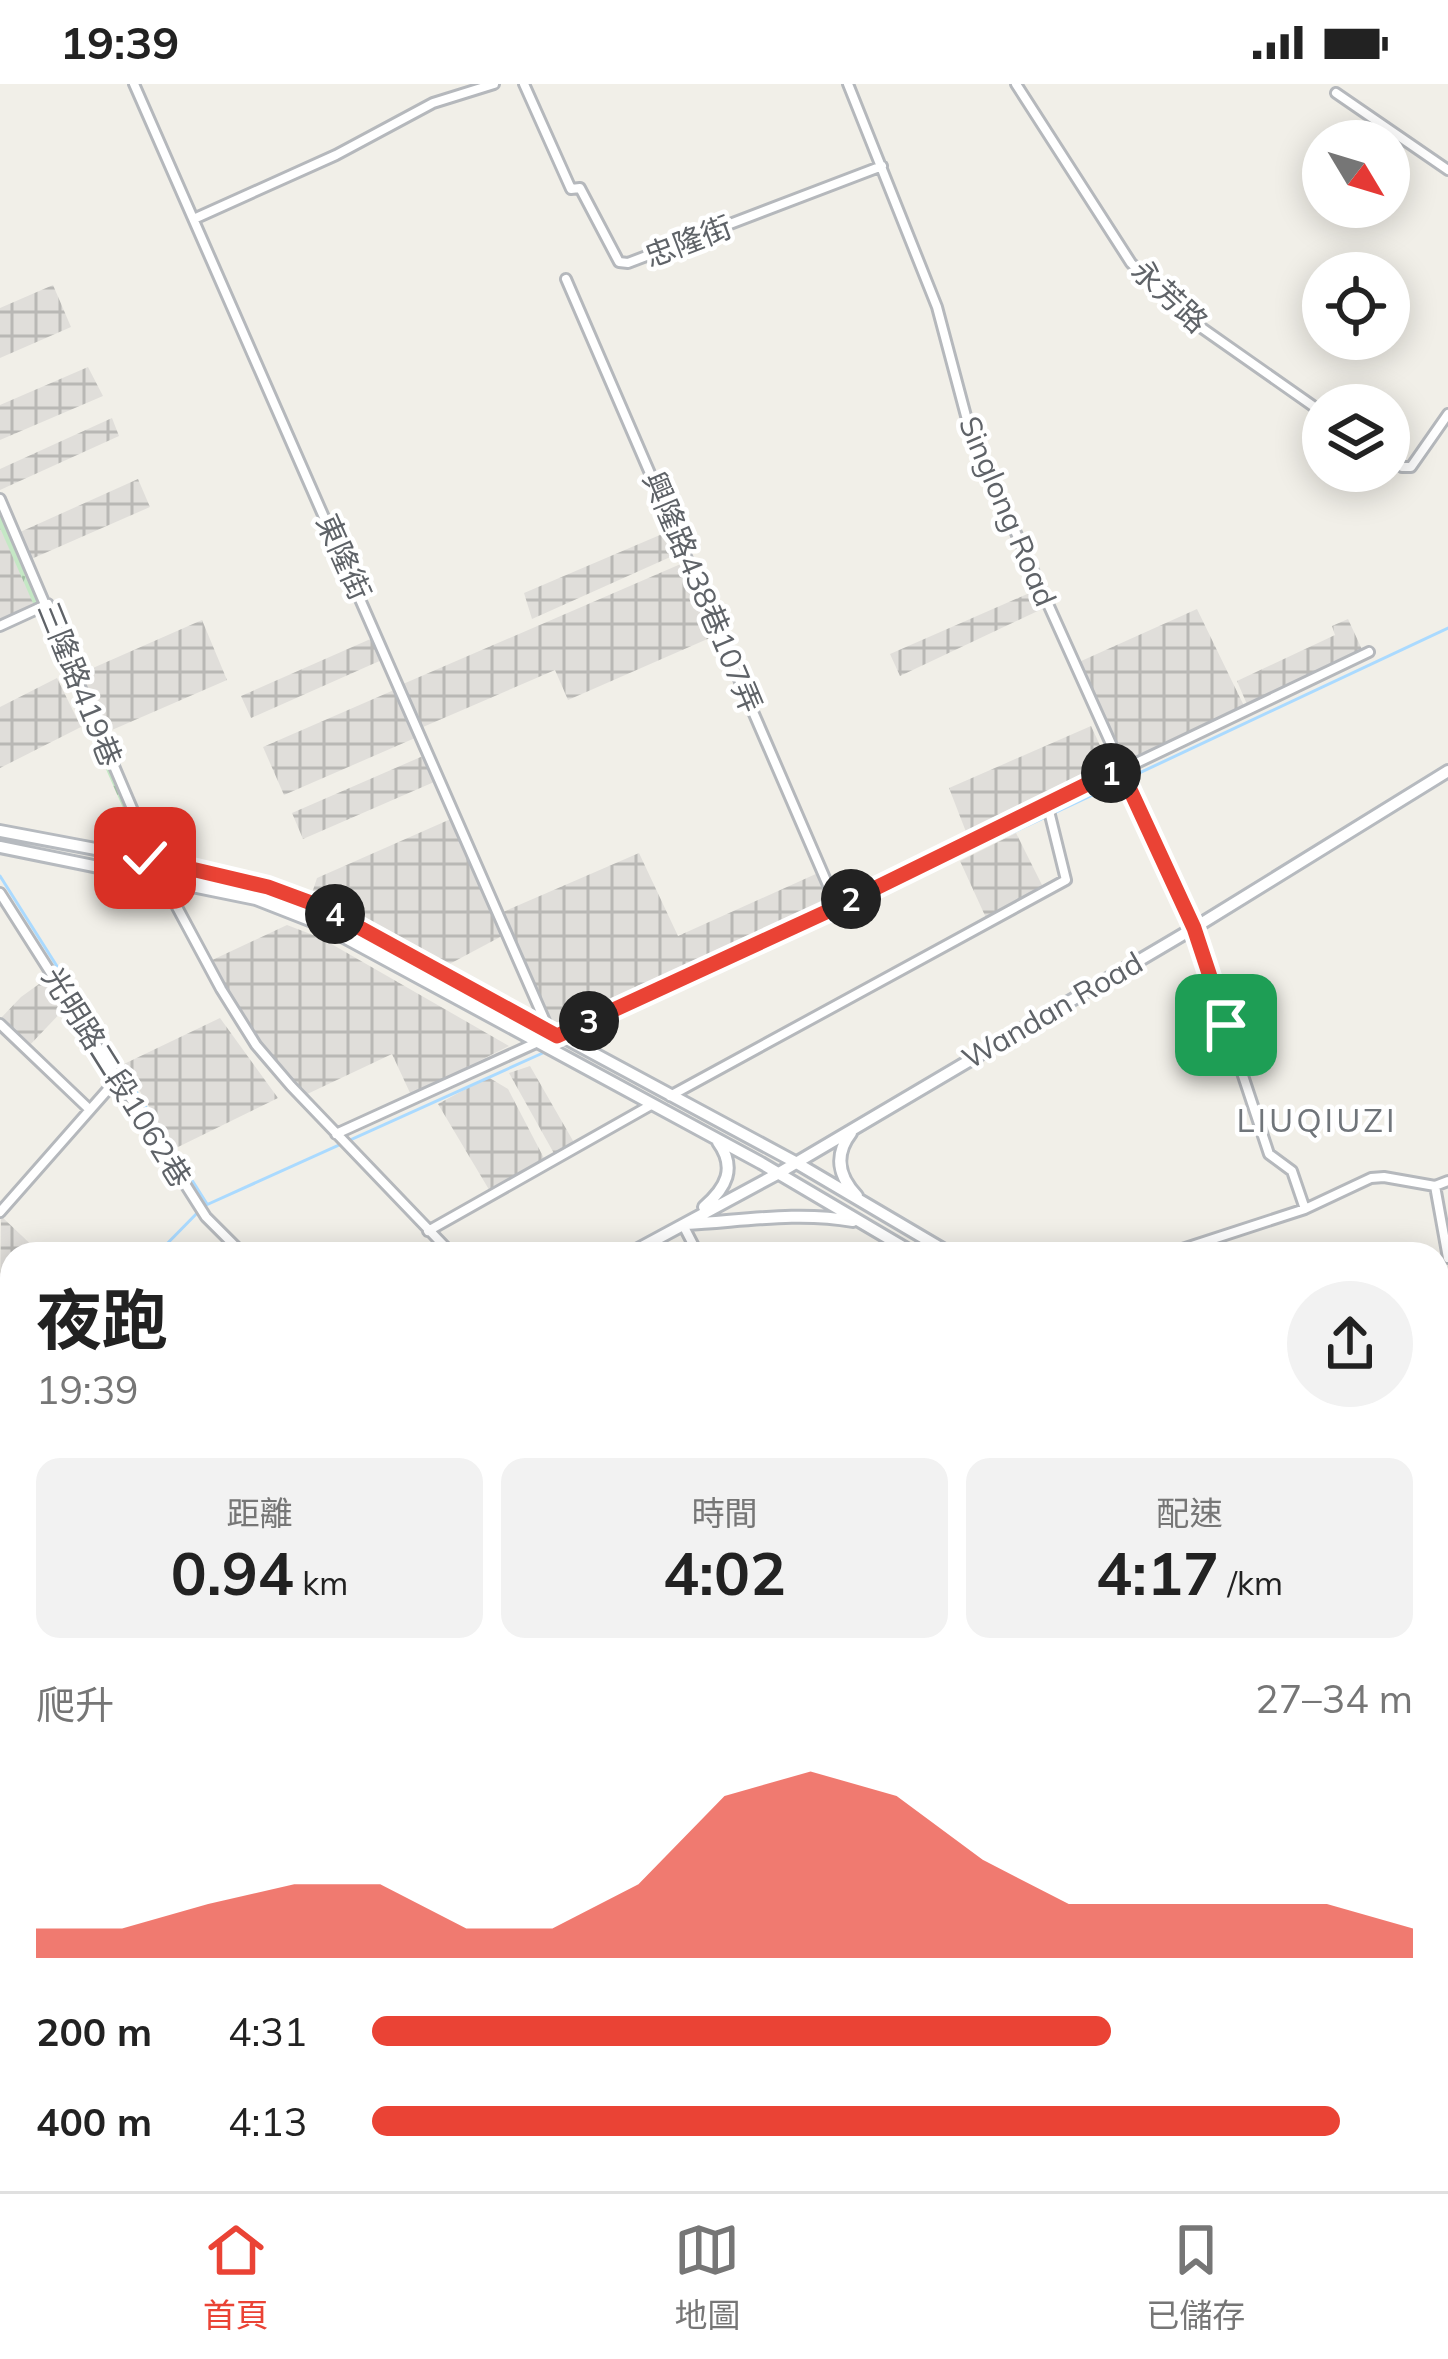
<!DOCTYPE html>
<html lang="zh-TW">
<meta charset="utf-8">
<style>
body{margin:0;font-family:Mulish,"Noto Sans TC",sans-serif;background:#f2f2f2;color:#222;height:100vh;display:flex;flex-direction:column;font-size:45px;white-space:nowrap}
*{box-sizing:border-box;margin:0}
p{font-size:39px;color:#767676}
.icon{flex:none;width:66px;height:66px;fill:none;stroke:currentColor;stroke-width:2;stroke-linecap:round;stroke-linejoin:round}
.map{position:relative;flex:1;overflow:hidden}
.details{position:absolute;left:0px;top:1158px;width:1449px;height:951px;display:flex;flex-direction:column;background:#fff;border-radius:36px 36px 0 0;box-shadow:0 6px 30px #0003}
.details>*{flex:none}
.needle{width:78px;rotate:128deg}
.fabs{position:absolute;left:1302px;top:36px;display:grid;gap:24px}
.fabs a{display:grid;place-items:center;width:108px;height:108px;border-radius:50%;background:#fff;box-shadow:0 6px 30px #0003;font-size:60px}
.pin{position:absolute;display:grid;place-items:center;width:102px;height:102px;color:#fff;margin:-51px;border-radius:24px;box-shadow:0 6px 18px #0006}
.km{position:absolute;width:60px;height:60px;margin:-30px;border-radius:50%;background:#222;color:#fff;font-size:33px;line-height:60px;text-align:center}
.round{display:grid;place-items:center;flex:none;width:126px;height:126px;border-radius:63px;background:#f2f2f2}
.overview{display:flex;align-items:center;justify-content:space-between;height:204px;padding:0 36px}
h1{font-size:66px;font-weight:700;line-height:90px}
.stats{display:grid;grid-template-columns:repeat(3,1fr);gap:18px;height:204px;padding:12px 36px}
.stats div{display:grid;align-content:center;border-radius:24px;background:#f2f2f2;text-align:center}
.stats b{font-size:60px;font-weight:700}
.stats small{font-size:33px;font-weight:400}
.stats p{font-size:33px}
.chart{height:336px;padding:24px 36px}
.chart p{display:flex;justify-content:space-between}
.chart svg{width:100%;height:216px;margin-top:12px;fill:#ea4335;opacity:.7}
ul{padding:0 36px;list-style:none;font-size:39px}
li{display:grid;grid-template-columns:192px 144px 1fr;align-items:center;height:90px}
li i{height:30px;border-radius:15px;background:#ea4335}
.status{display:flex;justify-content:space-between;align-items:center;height:84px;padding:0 60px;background:#fff;direction:ltr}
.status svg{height:33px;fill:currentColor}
.tab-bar{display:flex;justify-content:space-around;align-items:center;height:168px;border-top:3px solid #e0e0e0;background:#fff;font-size:33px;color:#767676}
.tab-bar a{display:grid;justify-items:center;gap:6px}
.tab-bar .selected{color:#ea4335}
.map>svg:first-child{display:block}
.industrial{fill:url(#industrial-grid)}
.park{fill:url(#park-tufts)}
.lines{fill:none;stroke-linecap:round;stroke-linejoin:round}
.stream{stroke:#aadaff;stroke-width:3}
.street-casing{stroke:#b5b8bc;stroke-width:14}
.secondary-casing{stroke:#b6babf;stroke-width:16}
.street{stroke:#fff;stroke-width:8}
.secondary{stroke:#fff;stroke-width:10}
.route-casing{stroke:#fff;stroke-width:24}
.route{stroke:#ea4335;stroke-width:15}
.labels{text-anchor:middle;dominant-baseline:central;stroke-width:9;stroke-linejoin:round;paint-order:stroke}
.street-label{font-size:30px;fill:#5f6368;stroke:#fff}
.neighbourhood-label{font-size:33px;letter-spacing:3px;fill:#70757a;stroke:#fff}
</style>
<div class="status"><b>19:39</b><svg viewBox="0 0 49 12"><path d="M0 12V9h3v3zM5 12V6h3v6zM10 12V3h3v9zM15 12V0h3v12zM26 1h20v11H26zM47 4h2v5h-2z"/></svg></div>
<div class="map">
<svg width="1448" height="2107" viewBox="0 0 1448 2107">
<defs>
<pattern id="industrial-grid" width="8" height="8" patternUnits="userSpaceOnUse" patternTransform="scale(3)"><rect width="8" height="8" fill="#e0deda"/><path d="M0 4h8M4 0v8" fill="none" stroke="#b9b8b5"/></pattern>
<pattern id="park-tufts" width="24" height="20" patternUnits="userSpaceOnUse" patternTransform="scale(3)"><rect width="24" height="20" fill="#c5e8c5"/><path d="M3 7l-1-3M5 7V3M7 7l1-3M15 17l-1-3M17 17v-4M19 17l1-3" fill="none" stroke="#a3c0a4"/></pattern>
</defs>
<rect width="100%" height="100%" fill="#f1efe8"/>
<path class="industrial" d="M53,201L71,243L0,274V224Z
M88,283L103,312L0,356V321Z
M112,334L119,352L0,406V385Z
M138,395L150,423L29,476L18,449Z
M0,443L35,520L0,536Z
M667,448L677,470L532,535L524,509Z
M683,479L712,553L568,616L555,586L423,643L403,600Z
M1034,507L1042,525L900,592L890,570Z
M1197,525L1245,624L1124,679L1079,578Z
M1348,535L1365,572L1249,625L1237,597L1335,551L1332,542Z
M202,536L227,596L105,649L77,591Z
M375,553L384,575L251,634L241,612Z
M57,594L81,643L0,684V623Z
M394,606L415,654L284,711L263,663Z
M1091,642L1111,685L968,753L949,704Z
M423,672L434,698L303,755L292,729Z
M453,734L502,852L442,884L390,850L311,812L317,794Z
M1016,749L1045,807L987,836L960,777Z
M639,769L678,852L818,789L832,818L565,942L550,935L503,828Z
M287,841L321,854L509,962L411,1011L392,970L303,1012L260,959L208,878Z
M46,895L67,922L28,963L1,934L21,913Z
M220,934L278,1014L174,1065L124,980Z
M530,982L576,1062L556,1073L509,989Z
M488,993L508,1005L547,1080L491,1109L438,1020Z
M1,1132L41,1170H12V1253L0,1242Z"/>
<path class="park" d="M0,415L154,776L145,774L0,444Z"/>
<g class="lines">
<path class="stream" d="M0,792L207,1120
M575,954L1448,544
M157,1170L204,1122L545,968
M0,1281L12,1283
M1437,1712L1448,1717
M0,1922H12
M255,2097L263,2107"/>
<defs>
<path id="street" d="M134,0L548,944
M524,0L571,105L580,104L619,178L628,179L882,82
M848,0L937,223L970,347L1194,844L1269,1070L1292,1087L1305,1125
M1016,0L1131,179L1182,230L1323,329
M1336,9L1448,86
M196,134L336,71L433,19L494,0
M566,195L837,822
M1389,374L1402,383H1411L1448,330
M0,415L163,797L221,905L256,961L291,1002L452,1170
M0,542L48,520
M0,809L206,1133L243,1170
M0,940L89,1025
M670,1012L1066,796L1047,719
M336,1050L837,822L1369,568
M1435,1102L1448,1174
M1435,1102L1448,1097
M0,1128L118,994
M683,1141L698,1170
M428,1147L651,1021
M1167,1170L1305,1125L1371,1094L1384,1093L1435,1102
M1437,1297L1448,1296
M0,1561L12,1579
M1437,1638L1448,1627
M1437,1742L1448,1753
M0,1913L12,1914
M0,1931H12
M1437,1957L1448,1969
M239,2097L248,2107
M548,2097L555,2107
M719,2097L726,2107
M1157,2097L1167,2107
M963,2098L973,2107
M178,2107L184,2097
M954,2107L964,2097"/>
<path id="secondary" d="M0,747L196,784L268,803L322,823L795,1078L951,1170
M0,763L256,815L320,840L761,1079L915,1170
M851,1049C834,1071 838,1092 857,1112
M704,1123C726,1104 737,1084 718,1058
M686,1140C742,1137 798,1127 853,1137
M629,1170L779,1089L1194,844L1448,687
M1437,1504L1448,1514
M0,1518L12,1511
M1437,1523L1448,1532"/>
</defs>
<use href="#street" class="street-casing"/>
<use href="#secondary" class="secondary-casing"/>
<use href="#street" class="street"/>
<use href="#secondary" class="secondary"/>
</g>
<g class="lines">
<defs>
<path id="route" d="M145,774L268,803L322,823L557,952L837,823L1120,684L1194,844L1226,941"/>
</defs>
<use href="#route" class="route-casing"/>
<use href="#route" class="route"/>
</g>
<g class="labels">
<g class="street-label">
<text transform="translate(688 157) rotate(-21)">忠隆街</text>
<text transform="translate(1170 212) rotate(43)">永芳路</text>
<text transform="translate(1008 427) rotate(67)">Singlong Road</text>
<text transform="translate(344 473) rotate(66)">東隆街</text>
<text transform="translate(703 508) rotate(67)">興隆路438巷107弄</text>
<text transform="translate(80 600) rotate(68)">三隆路419巷</text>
<text transform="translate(1052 926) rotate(-30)">Wandan Road</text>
<text transform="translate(117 993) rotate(58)">光明路二段1062巷</text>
</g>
<g class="neighbourhood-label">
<text x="1317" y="1035">LIUQIUZI</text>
</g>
</g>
</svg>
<div class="fabs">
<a><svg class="needle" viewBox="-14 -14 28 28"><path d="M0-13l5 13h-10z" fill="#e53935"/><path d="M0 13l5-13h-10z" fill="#767676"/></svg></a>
<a><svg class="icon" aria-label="locate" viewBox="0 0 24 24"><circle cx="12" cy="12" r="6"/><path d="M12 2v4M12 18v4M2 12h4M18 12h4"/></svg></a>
<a><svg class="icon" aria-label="layers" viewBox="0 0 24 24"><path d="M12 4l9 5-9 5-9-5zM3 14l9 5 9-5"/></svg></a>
</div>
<div class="pin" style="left:1226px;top:941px;background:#1e9e55"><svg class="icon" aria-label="arrive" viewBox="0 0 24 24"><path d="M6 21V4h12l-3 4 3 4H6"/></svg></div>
<div class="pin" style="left:145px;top:774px;background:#d93025"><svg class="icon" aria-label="check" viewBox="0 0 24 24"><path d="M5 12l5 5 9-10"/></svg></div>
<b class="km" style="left:1111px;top:689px">1</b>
<b class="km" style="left:851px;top:815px">2</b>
<b class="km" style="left:589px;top:937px">3</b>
<b class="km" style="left:335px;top:830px">4</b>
<section class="details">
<div class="overview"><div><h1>夜跑</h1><p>19:39</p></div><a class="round"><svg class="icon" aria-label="share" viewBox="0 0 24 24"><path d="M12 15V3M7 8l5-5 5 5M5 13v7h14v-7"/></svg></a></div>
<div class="stats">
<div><p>距離</p><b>0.94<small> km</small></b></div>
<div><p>時間</p><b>4:02</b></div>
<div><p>配速</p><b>4:17<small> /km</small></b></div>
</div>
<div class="chart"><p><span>爬升</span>27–34 m</p>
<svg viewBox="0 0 160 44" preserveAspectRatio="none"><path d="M0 44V38L10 38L20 33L30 29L40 29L50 38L60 38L70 29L80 11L90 6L100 11L110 24L120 33L130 33L140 33L150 33L160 38V44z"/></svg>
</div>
<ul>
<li><b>200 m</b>4:31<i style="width:71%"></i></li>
<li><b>400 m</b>4:13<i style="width:93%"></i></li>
</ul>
</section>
</div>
<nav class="tab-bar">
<a class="selected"><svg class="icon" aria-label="home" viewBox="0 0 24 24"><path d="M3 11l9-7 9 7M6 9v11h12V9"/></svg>首頁</a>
<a><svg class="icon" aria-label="map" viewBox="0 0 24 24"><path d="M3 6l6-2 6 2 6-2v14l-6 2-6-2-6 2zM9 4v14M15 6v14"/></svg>地圖</a>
<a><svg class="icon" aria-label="saved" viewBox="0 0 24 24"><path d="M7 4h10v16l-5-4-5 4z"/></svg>已儲存</a>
</nav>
